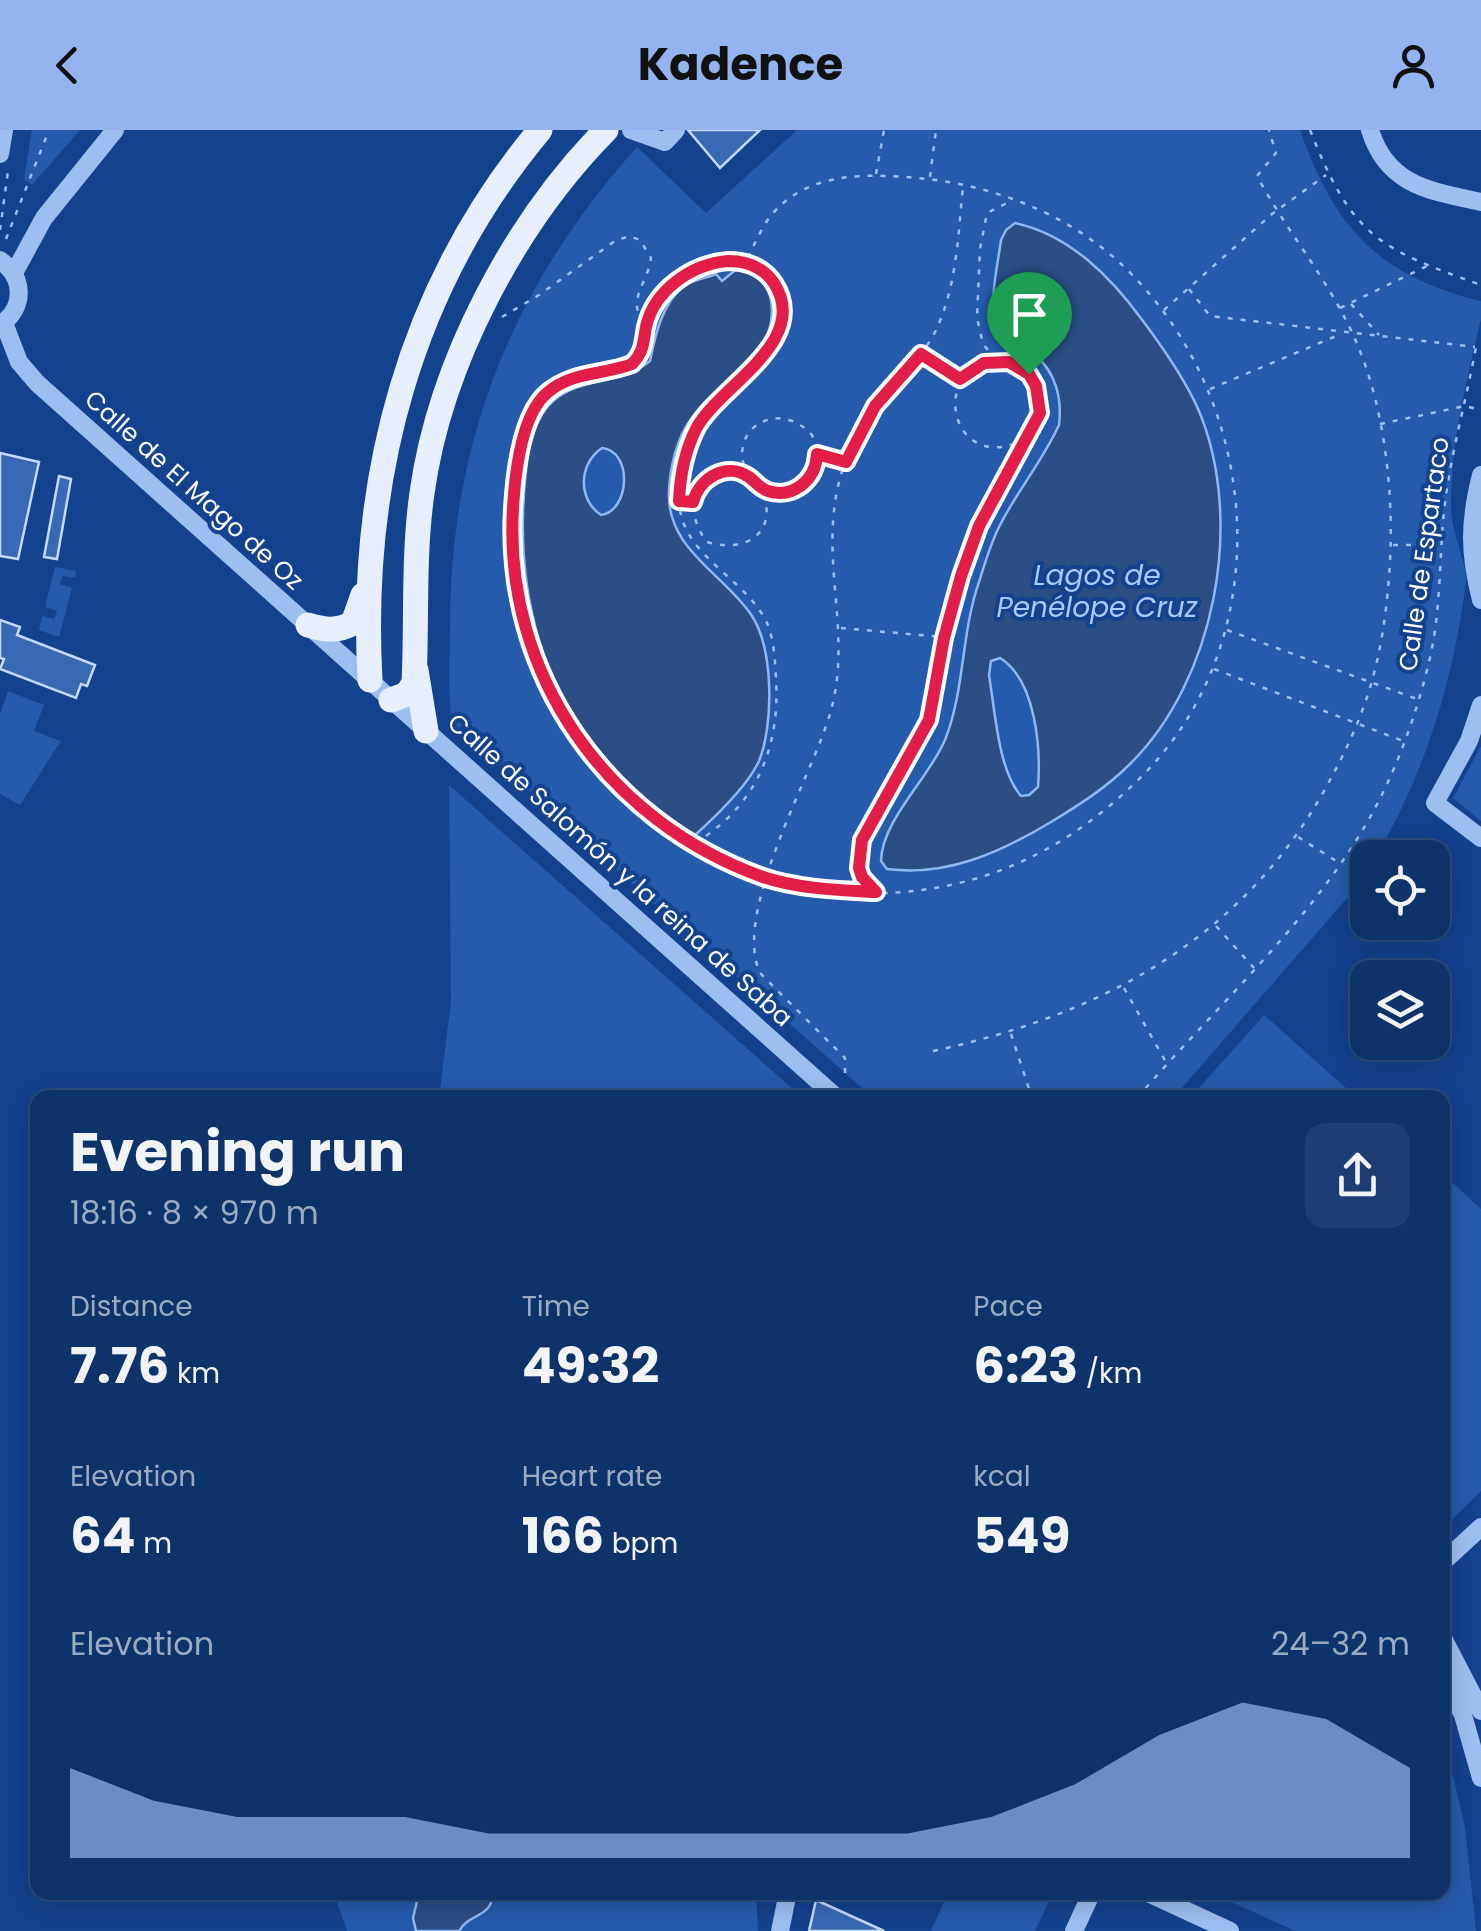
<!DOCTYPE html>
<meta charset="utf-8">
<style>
body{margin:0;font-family:Poppins,sans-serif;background:#1c3e72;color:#f1f3f6;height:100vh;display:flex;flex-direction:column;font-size:38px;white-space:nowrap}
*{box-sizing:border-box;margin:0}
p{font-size:32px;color:#9baac1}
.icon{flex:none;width:55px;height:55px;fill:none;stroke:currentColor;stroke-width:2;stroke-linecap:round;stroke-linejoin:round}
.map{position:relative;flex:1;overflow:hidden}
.side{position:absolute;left:30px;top:960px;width:1420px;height:810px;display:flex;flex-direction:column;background:#0e326a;border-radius:20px;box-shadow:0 5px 25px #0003,0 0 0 2px #2e4d7e}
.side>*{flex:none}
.tools{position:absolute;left:1350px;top:710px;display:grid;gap:20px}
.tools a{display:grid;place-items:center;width:100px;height:100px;border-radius:20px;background:#0e326a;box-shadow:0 5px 25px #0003,0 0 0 2px #2e4d7e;font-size:50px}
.pin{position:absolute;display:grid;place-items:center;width:85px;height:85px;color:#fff;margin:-102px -42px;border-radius:50% 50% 50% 0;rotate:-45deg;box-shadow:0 0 10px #0007}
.pin .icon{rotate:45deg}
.round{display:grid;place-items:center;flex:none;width:105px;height:105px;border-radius:20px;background:#1c3e72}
.head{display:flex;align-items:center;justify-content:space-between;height:170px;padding:0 40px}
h1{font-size:55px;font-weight:700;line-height:75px}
.figures{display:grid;grid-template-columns:repeat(3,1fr);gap:15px;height:170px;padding:10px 40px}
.figures div{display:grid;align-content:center}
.figures b{font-size:50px;font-weight:700}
.figures small{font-size:28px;font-weight:400}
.figures p{font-size:28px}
.chart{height:280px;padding:20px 40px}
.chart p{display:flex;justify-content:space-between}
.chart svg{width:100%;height:180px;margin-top:10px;fill:#95b2f1;opacity:.7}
header{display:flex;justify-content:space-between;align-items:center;height:130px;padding:0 40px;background:#95b2f1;color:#111;font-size:45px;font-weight:700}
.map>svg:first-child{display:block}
.green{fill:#255bad}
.water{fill:#2b4e86;stroke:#8fb8f4;stroke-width:2.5;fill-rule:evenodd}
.building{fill:#3769b5;stroke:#c4dafc;stroke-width:2.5}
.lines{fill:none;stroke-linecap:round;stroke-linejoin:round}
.path{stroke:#9dbef1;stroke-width:2.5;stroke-dasharray:5 8;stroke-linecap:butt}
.minor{stroke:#9dbef1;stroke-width:18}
.major{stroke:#e7efff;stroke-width:25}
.route-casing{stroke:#fff;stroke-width:20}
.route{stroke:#e11d48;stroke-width:12}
.labels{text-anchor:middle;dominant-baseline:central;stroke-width:8;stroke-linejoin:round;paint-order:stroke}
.street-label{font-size:25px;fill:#fff;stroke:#13428e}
.water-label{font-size:28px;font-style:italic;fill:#a9c9f8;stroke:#13428e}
</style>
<header><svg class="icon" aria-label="back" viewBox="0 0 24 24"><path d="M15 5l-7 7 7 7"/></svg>Kadence<svg class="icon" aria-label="person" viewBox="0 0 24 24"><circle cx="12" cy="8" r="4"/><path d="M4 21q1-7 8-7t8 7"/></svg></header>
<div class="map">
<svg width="1481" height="1801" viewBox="0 0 1481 1801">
<rect width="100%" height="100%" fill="#13428e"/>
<path class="green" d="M32,0H80L32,55L24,49Z
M797,0H1300C1334,97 1378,146 1481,171V189C1466,253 1451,311 1451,378C1451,401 1468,436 1466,452C1454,547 1427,638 1379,721L1375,727L1368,728L1367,738L1348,767L1174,967H872L454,595L452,589C447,559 450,527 450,497C450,310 513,155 637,17L706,83Z
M55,437L76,441L75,448L63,446L60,454L72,458L59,507L39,500L42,486L54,489L57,481L45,477Z
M8,561L44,575L34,601L61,611L20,675L0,664V584Z
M1481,616V691L1453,668Z
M449,655L802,967H439L451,871Z
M1264,885L1356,967H1191Z
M1443,1044L1481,1079V1361L1443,1398Z
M1443,1604L1465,1697L1476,1801H1295L1212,1763L1442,1762Z
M334,1763H756L758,1801H347Z
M948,1763V1762L1053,1763L1035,1801H931Z"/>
<path class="water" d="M1015,93C1070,105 1111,147 1143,191C1164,219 1185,249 1199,281C1245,392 1215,550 1130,634C1106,658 1079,675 1051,692C1001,722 947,747 887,739L881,731C882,690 929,648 945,610C965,560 961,503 979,452C985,433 991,412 1000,395C1018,360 1043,330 1059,295C1063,262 1052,231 1020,216C1010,211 1001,209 996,197C988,176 998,133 1001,110L1006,100ZM1000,528C1036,550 1041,619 1038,657L1029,665L1021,666C998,640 995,580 989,545L991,531Z
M739,137C744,140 754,143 759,148C778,166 774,199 760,218C742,245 710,261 691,289C677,308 670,337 669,361C666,418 721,442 750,483C774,516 774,594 759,631C748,655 714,688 694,706C665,685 636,665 611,639C542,566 517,461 524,364C526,334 529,293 553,271C580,247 619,256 650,231C655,206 662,173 684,156C692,150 706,148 716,144L722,151ZM602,318C633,321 630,381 601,385C578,370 578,334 602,318Z
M419,1763H493C492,1788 469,1783 459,1801H416L413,1788Z"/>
<path class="building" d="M688,0H760L720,38Z
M0,323L39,332L18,429L0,426Z
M59,346L71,349L57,429L44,427Z
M0,490L20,497L17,505L95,535L87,556L81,554L76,568L0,539L4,529L0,528Z
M816,1770L884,1801H809Z"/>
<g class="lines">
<path class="path" d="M1310,0C1352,106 1377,118 1481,155
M876,44L884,0
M930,47L936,0
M0,100L8,41
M6,109L49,0
M1189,159L1210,186L1475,217
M1351,174L1379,205
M1340,178L1427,136
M1164,180L1272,84L1326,45
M502,187L539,165L615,111L629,106L640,110L651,128C648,153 625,171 645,194
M996,230L983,214L977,188L980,119L987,83L1013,70
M960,251C942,296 979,335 1024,309
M1210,259L1341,204
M1380,294L1465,276L1481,280
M818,325L844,331
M749,347C723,302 777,266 812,305C825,337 807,364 772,363C757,357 747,341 730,341C686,340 686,386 707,412C748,424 780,401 761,358
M1393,415H1440
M841,498L942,507
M1227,500L1417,569
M1214,539L1403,611
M1298,707L1341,734
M695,713C756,676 780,619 776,549C775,530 774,507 766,491C744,447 682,426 679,372C678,344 687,311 704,288C731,250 808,210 775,154C748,111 685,133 662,168C656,176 650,184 647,194C643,208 647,224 632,234C627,237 608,239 603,240C579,244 552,253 539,274C513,314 510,374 513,420C527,648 744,810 967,751C1036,733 1095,694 1144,644C1282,503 1261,264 1120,133C1066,83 990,54 917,48C862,43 802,42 767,91C759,103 753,118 746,131
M875,761C867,754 861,747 859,736C854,699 913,631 928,593C939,564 939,533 945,503C955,455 973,410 994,366C1003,348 1013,330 1023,312C1033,293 1048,280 1036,256C1020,224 983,226 960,249L921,224
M1216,796L1254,838
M1124,858L1167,934
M1011,904L1032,968
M933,921C1095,886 1234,815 1320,668C1365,589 1382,537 1389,447C1395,371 1386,279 1355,209C1329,150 1287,102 1257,46L1276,23L1269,0
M845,943V928L760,843C732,783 811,648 830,584C855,498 814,424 844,335C851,314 862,292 876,275C895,251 919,231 934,204C957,159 958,105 963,56
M1137,968C1213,880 1302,800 1362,701C1393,650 1415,590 1429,532C1441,483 1439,431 1444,381C1450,326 1466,272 1476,217L1481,215"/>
<path class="minor" d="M631,0L665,12L676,0
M1370,0C1387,56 1431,61 1481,72
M0,24L4,0
M0,130C25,148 25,178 0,195
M14,143L44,88L115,0
M4,193L19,232L37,253L837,968
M1481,345C1469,392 1469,423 1481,470
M1481,575L1469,611L1435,673L1481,708
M1442,1433L1481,1397
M1442,1506L1481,1581
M1442,1543L1463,1585L1481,1648
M1146,1762L1230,1801
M780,1801L788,1762
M1074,1801L1092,1762"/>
<path class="major" d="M308,495C325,500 337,502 353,493L363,465
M416,540L426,601
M370,550C359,349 409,157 540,0
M391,570L407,564L414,553C417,490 413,426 422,363C440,233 515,92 606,0"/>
</g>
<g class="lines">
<defs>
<path id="route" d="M728,131C747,131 763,137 774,153C811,211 722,254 697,297C685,320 680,346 679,371L693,372C699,349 726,331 749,347C756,352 759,358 768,361C793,369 816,350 817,324L846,332L875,276L921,224L960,249L984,233L1009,232L1029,244L1036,256L1040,283L979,396L961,446L944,508L929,590L862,710L859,738L862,747L876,762C840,760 798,759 763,747C607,691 503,545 513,378C515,345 521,285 547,263C572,241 604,245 632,234C644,222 643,213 646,197C654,160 692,134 728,131Z"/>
</defs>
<use href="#route" class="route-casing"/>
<use href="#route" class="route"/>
</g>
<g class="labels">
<g class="street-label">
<text transform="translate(194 360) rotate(42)">Calle de El Mago de Oz</text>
<text transform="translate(1424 424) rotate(-82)">Calle de Espartaco</text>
<text transform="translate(620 740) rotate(42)">Calle de Salomón y la reina de Saba</text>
</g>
<g class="water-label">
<text x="1097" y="445">Lagos de<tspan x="1097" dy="32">Penélope Cruz</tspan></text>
</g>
</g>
</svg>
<div class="tools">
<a><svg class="icon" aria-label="locate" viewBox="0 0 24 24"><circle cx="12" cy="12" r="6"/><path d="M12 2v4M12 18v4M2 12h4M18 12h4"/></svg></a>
<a><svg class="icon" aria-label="layers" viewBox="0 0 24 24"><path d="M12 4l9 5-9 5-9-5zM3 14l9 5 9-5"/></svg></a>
</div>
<div class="pin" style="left:1029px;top:244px;background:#1e9e55"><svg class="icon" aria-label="arrive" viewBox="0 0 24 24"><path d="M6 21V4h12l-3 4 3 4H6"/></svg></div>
<section class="side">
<div class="head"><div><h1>Evening run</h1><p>18:16 · 8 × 970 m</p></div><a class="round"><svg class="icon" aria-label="share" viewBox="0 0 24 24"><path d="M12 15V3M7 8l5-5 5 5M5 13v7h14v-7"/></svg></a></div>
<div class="figures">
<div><p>Distance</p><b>7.76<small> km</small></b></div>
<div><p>Time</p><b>49:32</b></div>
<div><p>Pace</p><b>6:23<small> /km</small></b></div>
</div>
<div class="figures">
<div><p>Elevation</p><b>64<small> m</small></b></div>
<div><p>Heart rate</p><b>166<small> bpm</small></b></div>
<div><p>kcal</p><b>549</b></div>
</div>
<div class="chart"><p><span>Elevation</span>24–32 m</p>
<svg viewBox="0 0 160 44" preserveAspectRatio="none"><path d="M0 44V22L10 30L20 34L30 34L40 34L50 38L60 38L70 38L80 38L90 38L100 38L110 34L120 26L130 14L140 6L150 10L160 22V44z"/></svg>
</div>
</section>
</div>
